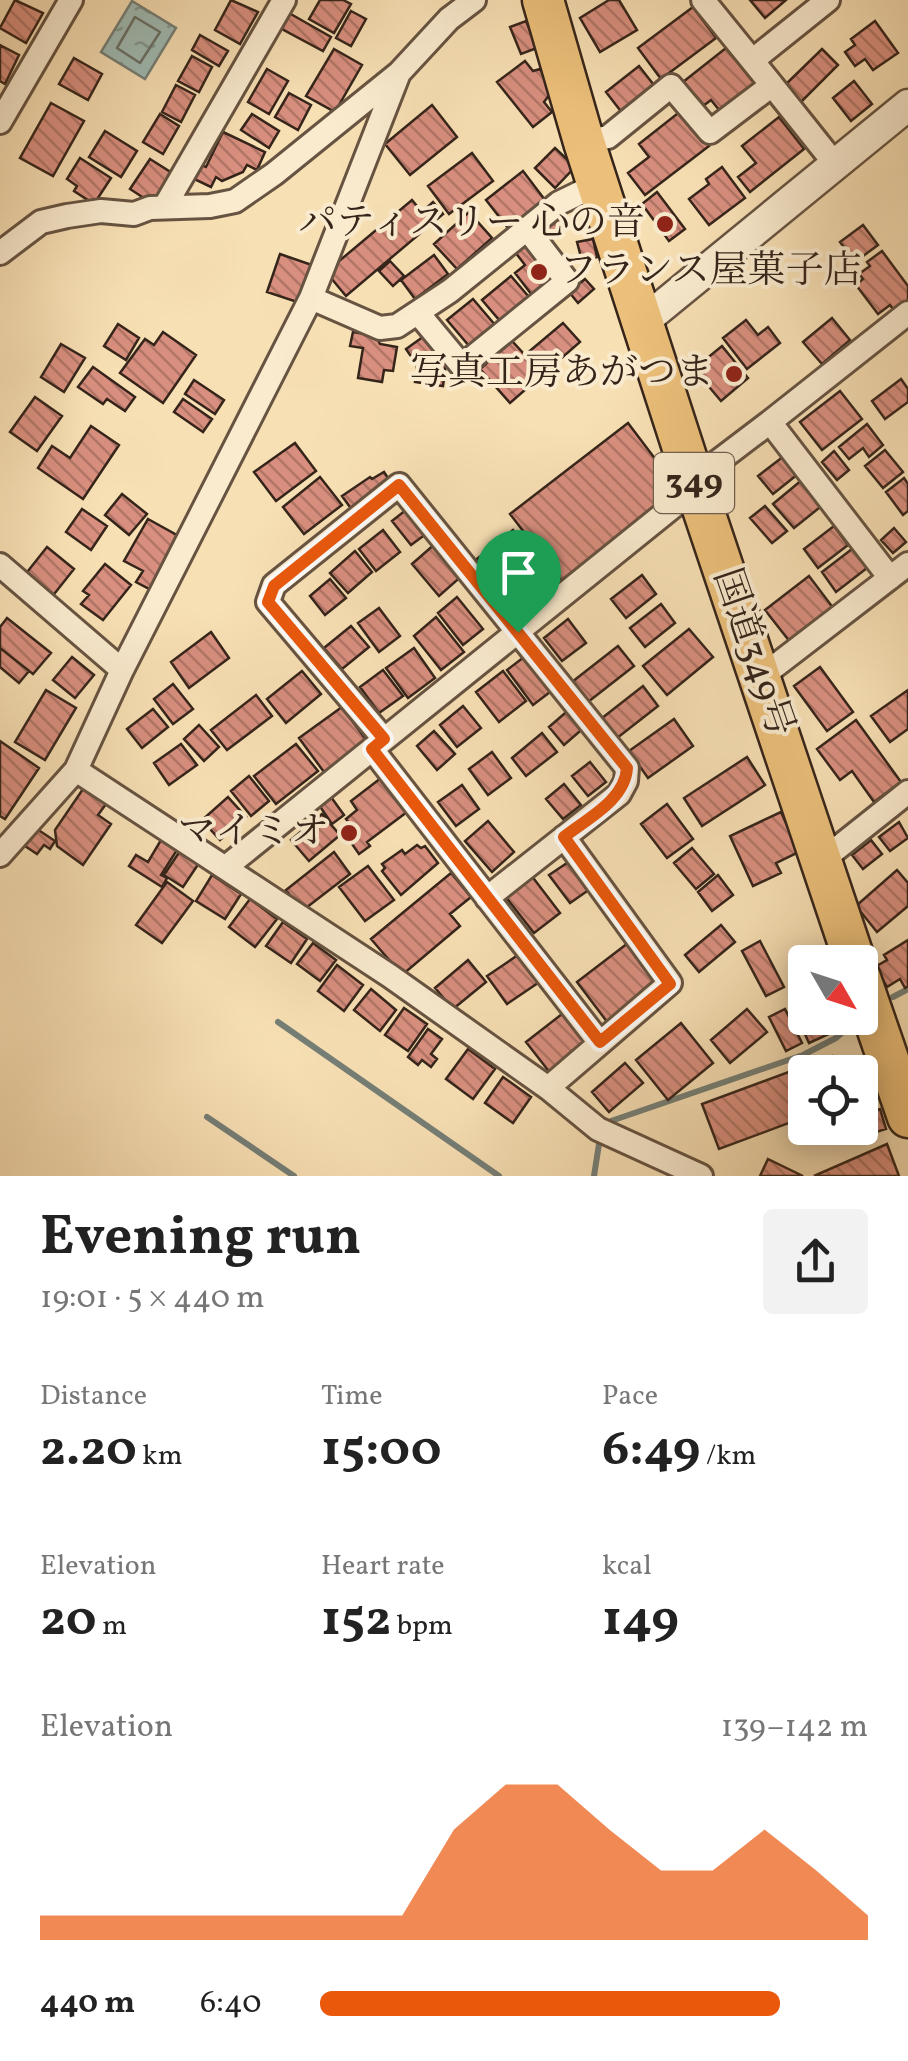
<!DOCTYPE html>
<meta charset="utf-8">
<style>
body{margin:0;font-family:Vollkorn,"Noto Serif JP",serif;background:#f2f2f2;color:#222;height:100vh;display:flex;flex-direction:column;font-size:38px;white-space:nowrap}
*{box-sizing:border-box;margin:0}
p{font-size:32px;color:#767676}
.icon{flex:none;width:55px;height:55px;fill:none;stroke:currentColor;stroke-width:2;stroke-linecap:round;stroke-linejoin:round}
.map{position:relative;height:1176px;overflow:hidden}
.side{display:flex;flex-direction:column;background:#fff;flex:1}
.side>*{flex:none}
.needle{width:65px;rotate:129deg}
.fabs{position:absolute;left:788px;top:945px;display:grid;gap:20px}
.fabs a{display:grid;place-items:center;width:90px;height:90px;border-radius:10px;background:#fff;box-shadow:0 5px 25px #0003;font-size:50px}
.pin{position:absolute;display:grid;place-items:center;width:85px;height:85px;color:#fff;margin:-102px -42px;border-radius:50% 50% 50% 0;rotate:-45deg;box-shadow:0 0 10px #0007}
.pin .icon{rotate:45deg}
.round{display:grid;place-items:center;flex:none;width:105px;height:105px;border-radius:10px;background:#f2f2f2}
.summary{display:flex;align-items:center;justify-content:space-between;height:170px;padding:0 40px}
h1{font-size:55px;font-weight:700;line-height:75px}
.metrics{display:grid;grid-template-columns:repeat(3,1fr);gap:15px;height:170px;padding:10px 40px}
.metrics div{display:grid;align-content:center}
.metrics b{font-size:50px;font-weight:700}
.metrics small{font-size:28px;font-weight:400}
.metrics p{font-size:28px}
.chart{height:280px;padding:20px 40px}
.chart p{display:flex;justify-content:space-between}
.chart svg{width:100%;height:180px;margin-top:10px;fill:#ea580c;opacity:.7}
ul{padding:0 40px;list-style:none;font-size:32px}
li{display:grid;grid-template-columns:160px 120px 1fr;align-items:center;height:75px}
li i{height:25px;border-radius:12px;background:#ea580c}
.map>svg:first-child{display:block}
.water{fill:url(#water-ripples);stroke:#757f77;stroke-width:2.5}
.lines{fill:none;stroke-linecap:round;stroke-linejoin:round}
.shore{stroke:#6a7068;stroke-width:2.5}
.stream{stroke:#757f77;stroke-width:6}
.building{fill:url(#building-back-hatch);stroke:#35241a;stroke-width:2.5}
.minor-casing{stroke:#665341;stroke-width:28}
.tertiary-casing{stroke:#665341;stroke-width:35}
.trunk-casing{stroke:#35241a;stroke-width:45}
.minor{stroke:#faebcf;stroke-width:22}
.tertiary{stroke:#faebcf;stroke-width:30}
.trunk{stroke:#ecc07a;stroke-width:40}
.route-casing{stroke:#fff;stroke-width:20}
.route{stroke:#ea580c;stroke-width:12}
.poi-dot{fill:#8f2418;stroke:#faebcf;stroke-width:4}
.labels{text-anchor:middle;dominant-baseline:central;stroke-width:8;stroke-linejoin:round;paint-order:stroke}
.shield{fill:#faebcf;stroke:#706050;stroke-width:2.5}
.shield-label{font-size:35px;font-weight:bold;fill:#35241a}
.poi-label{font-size:38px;fill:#35241a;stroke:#faebcf;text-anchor:end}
.street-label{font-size:38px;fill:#35241a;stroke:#faebcf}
</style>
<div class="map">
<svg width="908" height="1176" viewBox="0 0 908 1176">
<defs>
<pattern id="water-ripples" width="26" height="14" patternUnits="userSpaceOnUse" patternTransform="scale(2.5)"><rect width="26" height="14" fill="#9fbbb5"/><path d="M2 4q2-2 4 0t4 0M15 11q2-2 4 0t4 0" fill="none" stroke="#829892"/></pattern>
<pattern id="building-back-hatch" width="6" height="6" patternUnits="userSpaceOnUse" patternTransform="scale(2.5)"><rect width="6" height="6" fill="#d98f7f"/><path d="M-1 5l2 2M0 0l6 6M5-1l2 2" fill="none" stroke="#b17567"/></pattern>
</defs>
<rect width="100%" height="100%" fill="#f8e0b5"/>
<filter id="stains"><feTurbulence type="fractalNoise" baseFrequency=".002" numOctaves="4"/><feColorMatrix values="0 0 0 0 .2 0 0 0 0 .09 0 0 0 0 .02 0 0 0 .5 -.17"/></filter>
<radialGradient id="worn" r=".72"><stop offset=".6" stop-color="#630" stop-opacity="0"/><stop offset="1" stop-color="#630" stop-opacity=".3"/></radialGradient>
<path class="water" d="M132,1L176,28L145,79L101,52Z"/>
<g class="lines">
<path class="shore" d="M135,17L160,32L140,63L117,48Z"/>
<path class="stream" d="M893,997L908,989
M278,1022L499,1176
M207,1117L294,1176
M611,1121L803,1055L836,1038L853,1023
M594,1176L599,1144"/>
</g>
<path class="building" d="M15,0L43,13L26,43L0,28Z
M231,0L258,12L240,44L215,30Z
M320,0H343L351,4L334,33L309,19Z
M609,0H619L637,30L600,52L580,18Z
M750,0H786L765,18Z
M693,7L716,38L661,79L638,48Z
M351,11L366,19L351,46L336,38Z
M289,13L331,37L323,51L280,28Z
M526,21L537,48L521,54L510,27Z
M875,21L898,53L873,70L865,59L855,66L845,52L855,45L851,39Z
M200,35L228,51L219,66L192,50Z
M0,45L19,55L5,84L0,81Z
M726,48L758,88L724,116L711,100L703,106L683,82Z
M334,49L362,65L335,112L306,96Z
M822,49L838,65L801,102L784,86Z
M192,56L212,67L199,92L178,81Z
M74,58L102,74L88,100L59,84Z
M525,61L533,71L540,69L553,90L544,102L552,112L533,127L497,82Z
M639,66L657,89L623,114L606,92Z
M267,69L288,81L269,114L248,102Z
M854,81L872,104L851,121L833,98Z
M176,85L195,95L181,122L162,112Z
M289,93L311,105L298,130L275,117Z
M51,103L84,121L53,176L20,158Z
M432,105L457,137L410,175L385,144Z
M682,110L709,146L645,195L628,173L649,157L639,144Z
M160,114L179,126L163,154L143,142Z
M252,114L279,131L269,148L241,130Z
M779,117L804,149L750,192L738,177L756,163L742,146Z
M105,131L137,151L121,177L89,157Z
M223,132L265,152L257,170L247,165L243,172L222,181L216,177L211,187L192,178L199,164L206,167Z
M555,148L575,167L555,188L535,168Z
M472,153L493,181L449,214L428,186Z
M80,158L111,178L94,204L74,191L77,186L67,179Z
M150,159L172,173L153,204L130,189Z
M722,167L745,198L709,225L689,199L709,184L706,179Z
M523,171L545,200L508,228L486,200Z
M657,192L685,229L669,241L642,204Z
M412,200L422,212L433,202L443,214L346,296L326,272Z
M469,212L492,238L457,269L434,244Z
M562,213L570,225L550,239L542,227Z
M863,225L878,245L855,262L840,242Z
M593,239L597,257L582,261L577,242Z
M530,240L560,278L535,299L515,273L525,265L515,252Z
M882,251L908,286V302L895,312L890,305L878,314L856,285L863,279L859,274L870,266L867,262Z
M280,254L312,265L300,303L267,292Z
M434,255L448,274L415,299L401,280Z
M390,261L404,276L393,286L379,271Z
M511,276L529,297L500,321L482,300Z
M585,279L594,289L578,303L569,292Z
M473,299L496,326L470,347L447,320Z
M832,318L850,340L822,364L803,342Z
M746,320L758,335L768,327L780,343L747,369L723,338Z
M563,323L580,342L510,403L480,369L512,341L525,355Z
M118,324L139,338L126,360L104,346Z
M163,332L196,355L163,403L120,373L145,339L154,345Z
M353,332L376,336L380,344L397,347L393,371L384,370L382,382L358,378L363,348L350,346Z
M427,334L446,363L443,386L415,382L417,365L406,349Z
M61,344L85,358L64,392L41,377Z
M722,346L748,378L721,401L694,369Z
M93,367L135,397L125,411L107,399L103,404L78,387Z
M901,379L908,389V402L885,419L872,401Z
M194,380L224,400L215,414L185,394Z
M840,391L862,419L822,450L800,422Z
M35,397L62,416L37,451L10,432Z
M183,399L212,419L203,432L174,412Z
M628,423L681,493L564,584L510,514Z
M867,424L883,445L869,457L863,448L849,459L839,447Z
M91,426L119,445L83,499L38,468L52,446L70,458Z
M295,443L316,471L276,501L254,472Z
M885,450L903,472L883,488L865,466Z
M834,451L849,470L837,480L822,462Z
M784,456L798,474L773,494L758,476Z
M384,472L394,487L355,514L342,496L370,477L372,479Z
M320,477L342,505L304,534L283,507Z
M904,478L908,484V511L903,515L886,492Z
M803,479L824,504L794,528L773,504Z
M122,494L147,514L129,535L105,515Z
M411,506L430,531L411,545L392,521Z
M765,506L787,531L772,543L750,518Z
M82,509L107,526L91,550L66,532Z
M148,519L184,539L155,592L136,582L143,571L124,561Z
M834,526L848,545L818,568L804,549Z
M894,528L906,542L893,553L881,540Z
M383,530L400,552L376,571L359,549Z
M513,530L527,547L486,580L472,563Z
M436,543L464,574L439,596L412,564Z
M47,547L74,569L51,598L24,576Z
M852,549L867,568L836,592L822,572Z
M355,551L372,572L348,593L330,573Z
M105,564L131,585L103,620L81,604L89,595L83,591Z
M642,575L656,594L626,618L611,599Z
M809,576L837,613L794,647L765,610Z
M330,579L346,598L325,615L310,596Z
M457,597L483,629L463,645L438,613Z
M661,604L675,623L645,647L630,628Z
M379,608L400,636L379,652L358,623Z
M436,617L464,652L441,670L414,636Z
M7,618L51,653L33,674L0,648V627Z
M568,619L586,643L562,661L544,638Z
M351,626L369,647L342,669L324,648Z
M689,629L713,657L667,695L643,666Z
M211,632L229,658L189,688L171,662Z
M618,646L634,666L588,702L572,682Z
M0,648L29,671L19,683L0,667Z
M414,648L435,678L408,698L386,668Z
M528,654L554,689L533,705L507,670Z
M72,657L94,675L75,698L53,680Z
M820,667L853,712L827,731L794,686Z
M383,670L403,696L379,713L360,687Z
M302,671L321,694L286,723L267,699Z
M503,671L526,701L499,722L476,692Z
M173,684L193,709L173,724L154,699Z
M643,686L658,706L612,742L597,722Z
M46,690L76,708L45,760L15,742Z
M908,690V729L890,742L871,716Z
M256,695L272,716L227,750L211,730Z
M463,706L481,728L457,747L440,725Z
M342,707L367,741L324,772L299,738Z
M572,707L587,725L564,745L549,727Z
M153,709L168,727L142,748L127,729Z
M674,719L693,746L648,778L629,751Z
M856,720L901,782L874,802L852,771L840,780L817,749Z
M199,725L219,747L204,761L184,739Z
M434,731L455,754L437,770L417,746Z
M542,733L557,752L526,776L512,758Z
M0,741L39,768L5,819L0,816Z
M181,744L197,765L169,785L154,763Z
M296,744L318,771L276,804L254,776Z
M492,752L511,778L488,795L469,769Z
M747,757L765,785L702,826L684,798Z
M590,762L606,782L588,796L572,776Z
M249,776L269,801L251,816L231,791Z
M381,778L407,812L367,842L370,846L359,854L350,841L358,835L346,819L357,810L351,801Z
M564,784L581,805L563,819L546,799Z
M462,785L479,809L456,826L438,802Z
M83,789L106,804L98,815L111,824L83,865L57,846L55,830Z
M228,797L246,817L220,840L202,820Z
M331,797L344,815L332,824L319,805Z
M667,804L693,839L667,858L641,824Z
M781,812L799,852L776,863L781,873L753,886L730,836Z
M322,814L340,835L309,861L291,840Z
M488,821L514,852L492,872L465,841Z
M899,822L908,838L890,851L879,837Z
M31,825L55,841L50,849L44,845L37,854L19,842Z
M161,840L177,850L161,875L167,878L162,887L129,866L136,855L148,862Z
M871,840L882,854L863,869L852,855Z
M417,845L421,848L425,846L438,863L401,895L382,871L385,868L382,864L402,850L405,854Z
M182,848L201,860L183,887L164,875Z
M692,848L714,874L696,889L674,863Z
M334,852L350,874L302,911L286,890Z
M573,859L593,887L570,903L549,875Z
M368,866L394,900L365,921L339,887Z
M897,870L908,883V906L877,932L856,906Z
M451,873L471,897L450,914L460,926L402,975L371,939Z
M212,875L241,894L225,919L196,901Z
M531,875L560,913L534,933L504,895Z
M718,875L733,895L712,911L698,892Z
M167,882L193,901L162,943L136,925Z
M250,899L277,919L255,947L229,927Z
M283,922L307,939L291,963L266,946Z
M721,925L735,942L699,972L685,955Z
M908,940V986L905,988L900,979L887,987L875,967L887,960L884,955Z
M760,941L784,987L766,996L742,951Z
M313,943L336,960L320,981L297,964Z
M628,943L662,988L611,1027L577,982Z
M518,955L538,983L507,1004L487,976Z
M468,960L486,982L453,1009L435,988Z
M337,965L363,985L344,1011L318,991Z
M371,989L396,1010L380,1031L354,1010Z
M805,1007V1018H837L842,1028L809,1043L795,1012Z
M404,1008L427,1024L408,1051L385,1035Z
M747,1009L767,1032L730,1063L711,1040Z
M785,1009L802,1043L786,1051L769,1017Z
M562,1014L587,1046L551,1074L526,1042Z
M681,1023L713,1063L668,1100L636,1060Z
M428,1029L442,1039L431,1054L437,1059L431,1067L422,1060L418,1065L408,1057Z
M468,1049L495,1069L473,1099L446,1079Z
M832,1056L838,1072H805V1117L719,1149L702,1104Z
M625,1063L643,1083L609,1112L592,1092Z
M503,1077L531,1097L513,1123L485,1103Z
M880,1109L886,1129L873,1133L867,1113Z
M887,1144L899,1176H814Z
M768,1159L803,1176H760Z"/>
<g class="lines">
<defs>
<path id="minor" d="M753,60L828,0
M772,85L835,164
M0,122L71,0
M584,142L608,137L671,86L710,132L772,85L703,0
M165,206L284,0
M0,253L41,222L67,216L101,211L134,214L150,208L210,206L235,201L274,174L399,73L449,19L474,0
M311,298L380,328L397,326L450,291L559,203L598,184
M418,313L462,366L567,281L528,230
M0,565L122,670
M890,578L770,422L908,313
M761,677L908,564
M384,739L268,602L274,585L399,485L627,768L626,781L619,794L487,898
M372,749L600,1043
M76,770L390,976L548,1088L598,1129L701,1176
M0,855L76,770L122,670L311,298L399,73
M820,862L908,792
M226,867L696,488L712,466L770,422
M548,1088L670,983L564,837"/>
<path id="tertiary" d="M644,321L908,105"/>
<path id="trunk" d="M543,0L584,142L696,488L855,962
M860,978L908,1117"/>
</defs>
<use href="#minor" class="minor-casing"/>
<use href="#tertiary" class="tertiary-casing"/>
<use href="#trunk" class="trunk-casing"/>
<use href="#minor" class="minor"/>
<use href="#tertiary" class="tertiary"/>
<use href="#trunk" class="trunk"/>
</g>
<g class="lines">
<defs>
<path id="route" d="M399,485L627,768C625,800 588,818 564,837L670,984L600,1042L372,749L384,739L268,602L274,586Z"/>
</defs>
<use href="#route" class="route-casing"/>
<use href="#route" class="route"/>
</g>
<g class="poi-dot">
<circle cx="665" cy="224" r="10"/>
<circle cx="539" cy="272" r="10"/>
<circle cx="734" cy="374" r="10"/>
<circle cx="349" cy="833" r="10"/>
</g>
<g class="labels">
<rect class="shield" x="654" y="453" width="80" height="60" rx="8"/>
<g class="shield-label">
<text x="694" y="483">349</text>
</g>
<g class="poi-label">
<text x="645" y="224">パティスリー 心の音</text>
<text x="559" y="272" text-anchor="start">フランス屋菓子店</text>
<text x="714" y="374">写真工房あがつま</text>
<text x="329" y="833">マイミオ</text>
</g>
<g class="street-label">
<text transform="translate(752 653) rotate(71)">国道349号</text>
</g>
</g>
<rect width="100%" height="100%" filter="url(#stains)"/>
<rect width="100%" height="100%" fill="url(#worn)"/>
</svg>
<div class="fabs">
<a><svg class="needle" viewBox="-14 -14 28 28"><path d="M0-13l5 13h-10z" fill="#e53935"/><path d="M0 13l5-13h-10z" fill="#767676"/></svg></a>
<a><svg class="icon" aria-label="locate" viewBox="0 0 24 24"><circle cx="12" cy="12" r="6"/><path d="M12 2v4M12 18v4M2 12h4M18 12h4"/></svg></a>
</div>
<div class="pin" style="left:518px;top:632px;background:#1e9e55"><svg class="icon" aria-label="arrive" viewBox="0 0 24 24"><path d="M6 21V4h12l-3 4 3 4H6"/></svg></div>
</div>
<section class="side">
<div class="summary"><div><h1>Evening run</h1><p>19:01 · 5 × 440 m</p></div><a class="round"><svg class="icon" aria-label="share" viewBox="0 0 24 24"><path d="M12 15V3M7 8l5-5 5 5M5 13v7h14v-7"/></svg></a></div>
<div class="metrics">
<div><p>Distance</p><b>2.20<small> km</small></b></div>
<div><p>Time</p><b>15:00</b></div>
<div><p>Pace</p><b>6:49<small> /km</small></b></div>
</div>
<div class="metrics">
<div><p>Elevation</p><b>20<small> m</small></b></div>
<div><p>Heart rate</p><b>152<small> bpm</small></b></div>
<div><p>kcal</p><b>149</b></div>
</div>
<div class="chart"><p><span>Elevation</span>139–142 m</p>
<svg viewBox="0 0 160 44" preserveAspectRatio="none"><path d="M0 44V38L10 38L20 38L30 38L40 38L50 38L60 38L70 38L80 17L90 6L100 6L110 17L120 27L130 27L140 17L150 27L160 38V44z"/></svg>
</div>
<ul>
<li><b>440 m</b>6:40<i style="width:84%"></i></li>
</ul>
</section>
